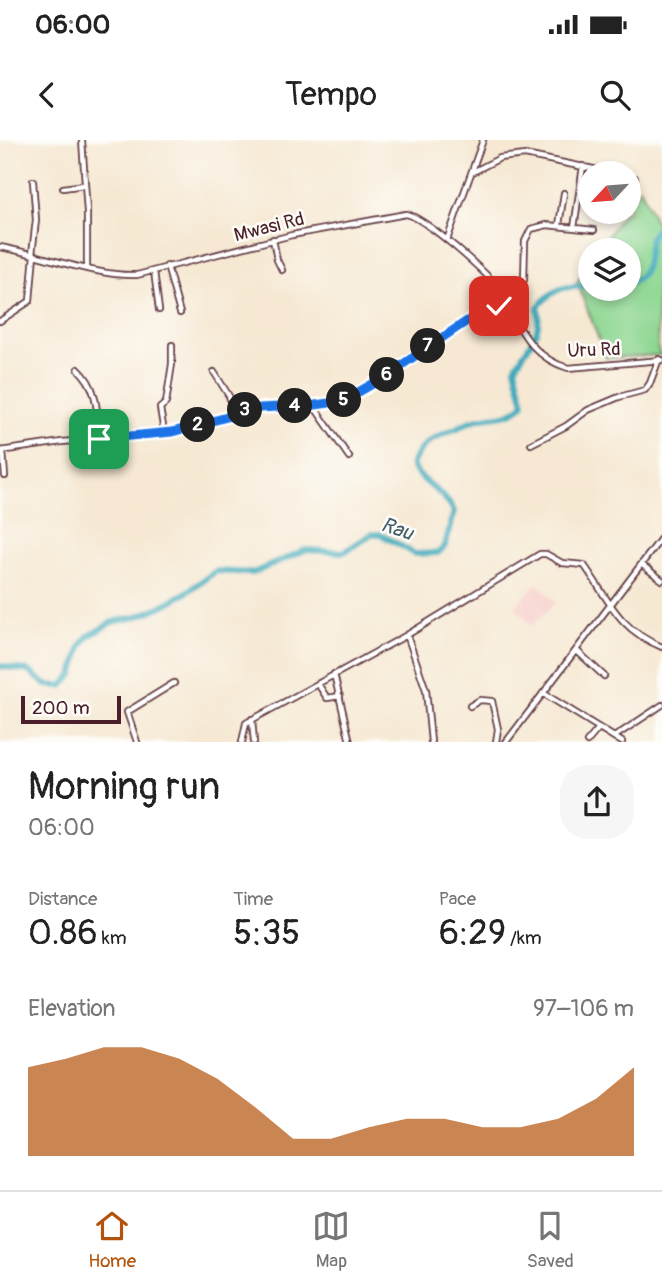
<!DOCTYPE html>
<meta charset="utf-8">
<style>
body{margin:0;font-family:Pangolin,sans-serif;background:#f6f6f6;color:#222;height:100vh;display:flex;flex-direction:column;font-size:26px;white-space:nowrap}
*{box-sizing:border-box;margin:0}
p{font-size:23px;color:#767676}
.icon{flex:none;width:38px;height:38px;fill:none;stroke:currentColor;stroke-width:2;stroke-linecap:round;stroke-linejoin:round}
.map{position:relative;height:602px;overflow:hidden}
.details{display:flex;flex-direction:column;background:#fff;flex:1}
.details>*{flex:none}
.needle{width:46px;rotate:244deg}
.buttons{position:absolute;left:578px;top:21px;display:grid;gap:14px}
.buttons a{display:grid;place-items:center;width:63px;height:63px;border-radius:50%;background:#fff;box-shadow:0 4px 10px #0003;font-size:35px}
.scale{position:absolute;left:21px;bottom:18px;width:100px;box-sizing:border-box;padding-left:7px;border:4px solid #4a1f2b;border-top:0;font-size:19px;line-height:24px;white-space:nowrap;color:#4a1f2b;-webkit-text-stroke:5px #fdfcf7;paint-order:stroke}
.pin{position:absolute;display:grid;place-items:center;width:60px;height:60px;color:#fff;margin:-30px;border-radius:14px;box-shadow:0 4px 10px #0006}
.km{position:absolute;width:35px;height:35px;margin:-18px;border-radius:50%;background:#222;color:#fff;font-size:19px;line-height:35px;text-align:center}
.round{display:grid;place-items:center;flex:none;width:74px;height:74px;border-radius:28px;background:#f6f6f6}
.headline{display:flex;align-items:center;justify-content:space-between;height:119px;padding:0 28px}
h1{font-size:38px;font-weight:600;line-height:52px}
.figures{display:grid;grid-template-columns:repeat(3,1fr);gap:10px;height:119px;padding:7px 28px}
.figures div{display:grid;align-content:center}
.figures b{font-size:35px;font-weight:600}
.figures small{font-size:19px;font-weight:400}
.figures p{font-size:19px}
.chart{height:196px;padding:14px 28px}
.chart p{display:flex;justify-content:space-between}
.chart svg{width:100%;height:126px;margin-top:7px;fill:#b45309;opacity:.7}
.status{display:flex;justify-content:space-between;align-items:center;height:49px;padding:0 35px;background:#fff;direction:ltr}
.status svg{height:19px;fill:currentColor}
header{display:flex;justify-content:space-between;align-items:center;height:91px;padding:0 28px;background:#fff;font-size:32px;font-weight:600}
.tabs{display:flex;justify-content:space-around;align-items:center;height:98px;border-top:2px solid #e0e0e0;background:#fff;font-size:19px;color:#767676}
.tabs a{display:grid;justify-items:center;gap:4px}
.tabs .on{color:#b45309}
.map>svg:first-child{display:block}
.built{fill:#f7d0cc}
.green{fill:#8cd691;stroke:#6b7a5e;stroke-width:2}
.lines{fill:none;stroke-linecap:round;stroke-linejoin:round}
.river{stroke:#3caabb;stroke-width:6}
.minor-casing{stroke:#643d44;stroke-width:8}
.minor{stroke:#fff;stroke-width:4.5}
.route-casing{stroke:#fff;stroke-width:14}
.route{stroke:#1a73e8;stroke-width:9}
.labels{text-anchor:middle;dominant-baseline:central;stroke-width:5;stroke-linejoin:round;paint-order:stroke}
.street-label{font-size:19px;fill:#4a1f2b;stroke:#fdfcf7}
.water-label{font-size:21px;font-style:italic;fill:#445e6c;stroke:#fdfcf7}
</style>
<div class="status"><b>06:00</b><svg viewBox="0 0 49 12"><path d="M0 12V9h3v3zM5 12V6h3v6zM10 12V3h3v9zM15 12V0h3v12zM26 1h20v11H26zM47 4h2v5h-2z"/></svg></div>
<header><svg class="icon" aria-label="back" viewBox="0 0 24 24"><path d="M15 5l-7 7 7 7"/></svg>Tempo<svg class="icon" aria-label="search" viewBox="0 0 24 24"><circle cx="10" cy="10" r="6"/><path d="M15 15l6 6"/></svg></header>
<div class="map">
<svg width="662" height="602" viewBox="0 0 662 602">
<rect width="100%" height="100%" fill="#fdfcf7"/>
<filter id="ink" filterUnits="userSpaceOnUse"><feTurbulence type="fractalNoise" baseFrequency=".0143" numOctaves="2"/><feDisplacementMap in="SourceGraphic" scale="14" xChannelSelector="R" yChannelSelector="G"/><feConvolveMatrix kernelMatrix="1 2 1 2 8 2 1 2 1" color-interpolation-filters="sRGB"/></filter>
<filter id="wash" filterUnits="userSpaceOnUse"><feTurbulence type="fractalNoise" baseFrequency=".00686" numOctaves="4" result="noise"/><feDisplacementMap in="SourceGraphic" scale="28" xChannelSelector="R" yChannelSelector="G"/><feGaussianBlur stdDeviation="1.57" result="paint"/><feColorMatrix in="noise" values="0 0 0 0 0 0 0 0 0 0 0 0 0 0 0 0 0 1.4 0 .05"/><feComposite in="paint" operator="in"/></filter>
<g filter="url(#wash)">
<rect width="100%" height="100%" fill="#f6e8d2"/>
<path class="built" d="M537,443L556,462L532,486L515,466Z"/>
<path class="green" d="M640,47L661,95L657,154L658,210L661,215L606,218L577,142L590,123V149H628V110H598L624,72H628V65Z"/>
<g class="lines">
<path class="river" d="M628,144C652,135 645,115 651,97C653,91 658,88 662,84
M611,149H617
M0,526L29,531L46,545L62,546L73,535L81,506L87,497L112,482L136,477L160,467L184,454L216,431L253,433L305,410L344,412L372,394H380L415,414L438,413L445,406L454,371C444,351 422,344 412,326C418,305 433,298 452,290C459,288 465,283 472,281C491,274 510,280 524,263L515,228C528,203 542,197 538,167C554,147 565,146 590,146"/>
</g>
</g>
<g filter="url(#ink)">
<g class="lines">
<defs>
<path id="minor" d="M82,0L87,72V128
M473,32L500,18L525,15L613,33
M628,37L635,38
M63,48L84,45
M559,85L564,53
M574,88L583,26
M273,99L277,120L282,130
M447,100L483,0
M0,107C41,114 96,137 137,135L292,95L406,74C426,78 491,136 503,154C506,158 507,164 509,169
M32,114L36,80L33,41
M167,126L180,173
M154,131L159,170
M505,156L521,145L524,140L525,101L531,89L547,85L594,90
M0,181L30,161L34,114
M78,229C99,248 97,273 99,299
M214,232L229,256L235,273
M313,265L349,317
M164,292L160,268L166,263L172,224V205
M115,298L118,315
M531,304L566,286L588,270L619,257L645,250L650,243L659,219
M0,311L62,302L172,292L260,268L338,262L350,258L381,239L467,181L500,166L510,170C523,196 537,219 568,228L662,220
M3,311L5,336
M641,424L662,440
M407,495L426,550L431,602
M576,510L604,536
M334,534L350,602
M318,544L327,558L340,556
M543,553L622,602
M470,566L480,560L492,561L498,589L496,602
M252,579L254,602
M614,597L662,565
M137,602L127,572L174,543
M242,602L246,583L407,495L540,414H546L562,423L584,425C609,460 618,489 662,507
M506,602L662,397
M587,602L599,588"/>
</defs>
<use href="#minor" class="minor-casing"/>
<use href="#minor" class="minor"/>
</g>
</g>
<g class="lines" filter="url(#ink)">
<defs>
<path id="route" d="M99,299L172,292L260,268L315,265L343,261L381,239L467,181L499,166"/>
</defs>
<use href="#route" class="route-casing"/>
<use href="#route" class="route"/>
</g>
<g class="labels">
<g class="street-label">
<text transform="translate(269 87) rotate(-14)">Mwasi Rd</text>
<text transform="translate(594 210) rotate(-2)">Uru Rd</text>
</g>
<g class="water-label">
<text transform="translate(397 389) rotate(19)">Rau</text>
</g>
</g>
</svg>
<div class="buttons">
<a><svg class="needle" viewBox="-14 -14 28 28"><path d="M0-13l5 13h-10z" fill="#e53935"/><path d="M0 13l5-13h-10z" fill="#767676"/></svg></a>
<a><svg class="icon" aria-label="layers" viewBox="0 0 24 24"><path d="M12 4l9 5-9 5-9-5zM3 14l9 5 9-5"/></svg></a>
</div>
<div class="scale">200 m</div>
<div class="pin" style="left:99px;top:299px;background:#1e9e55"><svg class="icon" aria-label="arrive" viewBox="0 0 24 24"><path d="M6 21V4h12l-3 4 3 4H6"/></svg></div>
<div class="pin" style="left:499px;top:166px;background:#d93025"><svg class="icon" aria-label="check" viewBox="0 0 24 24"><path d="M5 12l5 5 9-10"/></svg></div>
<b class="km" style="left:198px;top:285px">2</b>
<b class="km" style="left:245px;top:270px">3</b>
<b class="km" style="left:295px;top:266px">4</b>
<b class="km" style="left:344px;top:260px">5</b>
<b class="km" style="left:387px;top:235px">6</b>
<b class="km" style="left:428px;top:206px">7</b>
</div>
<section class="details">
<div class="headline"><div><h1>Morning run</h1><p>06:00</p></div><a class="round"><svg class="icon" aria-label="share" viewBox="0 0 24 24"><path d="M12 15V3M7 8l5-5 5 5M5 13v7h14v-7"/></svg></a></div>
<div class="figures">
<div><p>Distance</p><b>0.86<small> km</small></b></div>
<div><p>Time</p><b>5:35</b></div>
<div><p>Pace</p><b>6:29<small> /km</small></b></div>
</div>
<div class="chart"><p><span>Elevation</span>97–106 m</p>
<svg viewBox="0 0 160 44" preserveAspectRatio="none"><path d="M0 44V13L10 10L20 6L30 6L40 10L50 17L60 27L70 38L80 38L90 34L100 31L110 31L120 34L130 34L140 31L150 24L160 13V44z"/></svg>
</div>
</section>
<nav class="tabs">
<a class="on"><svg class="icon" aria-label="home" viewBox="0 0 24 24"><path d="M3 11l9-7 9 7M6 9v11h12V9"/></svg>Home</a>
<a><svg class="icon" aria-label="map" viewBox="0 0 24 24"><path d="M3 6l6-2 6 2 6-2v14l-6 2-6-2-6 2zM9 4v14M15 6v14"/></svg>Map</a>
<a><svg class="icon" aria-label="saved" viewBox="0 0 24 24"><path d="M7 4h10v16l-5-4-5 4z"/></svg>Saved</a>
</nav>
